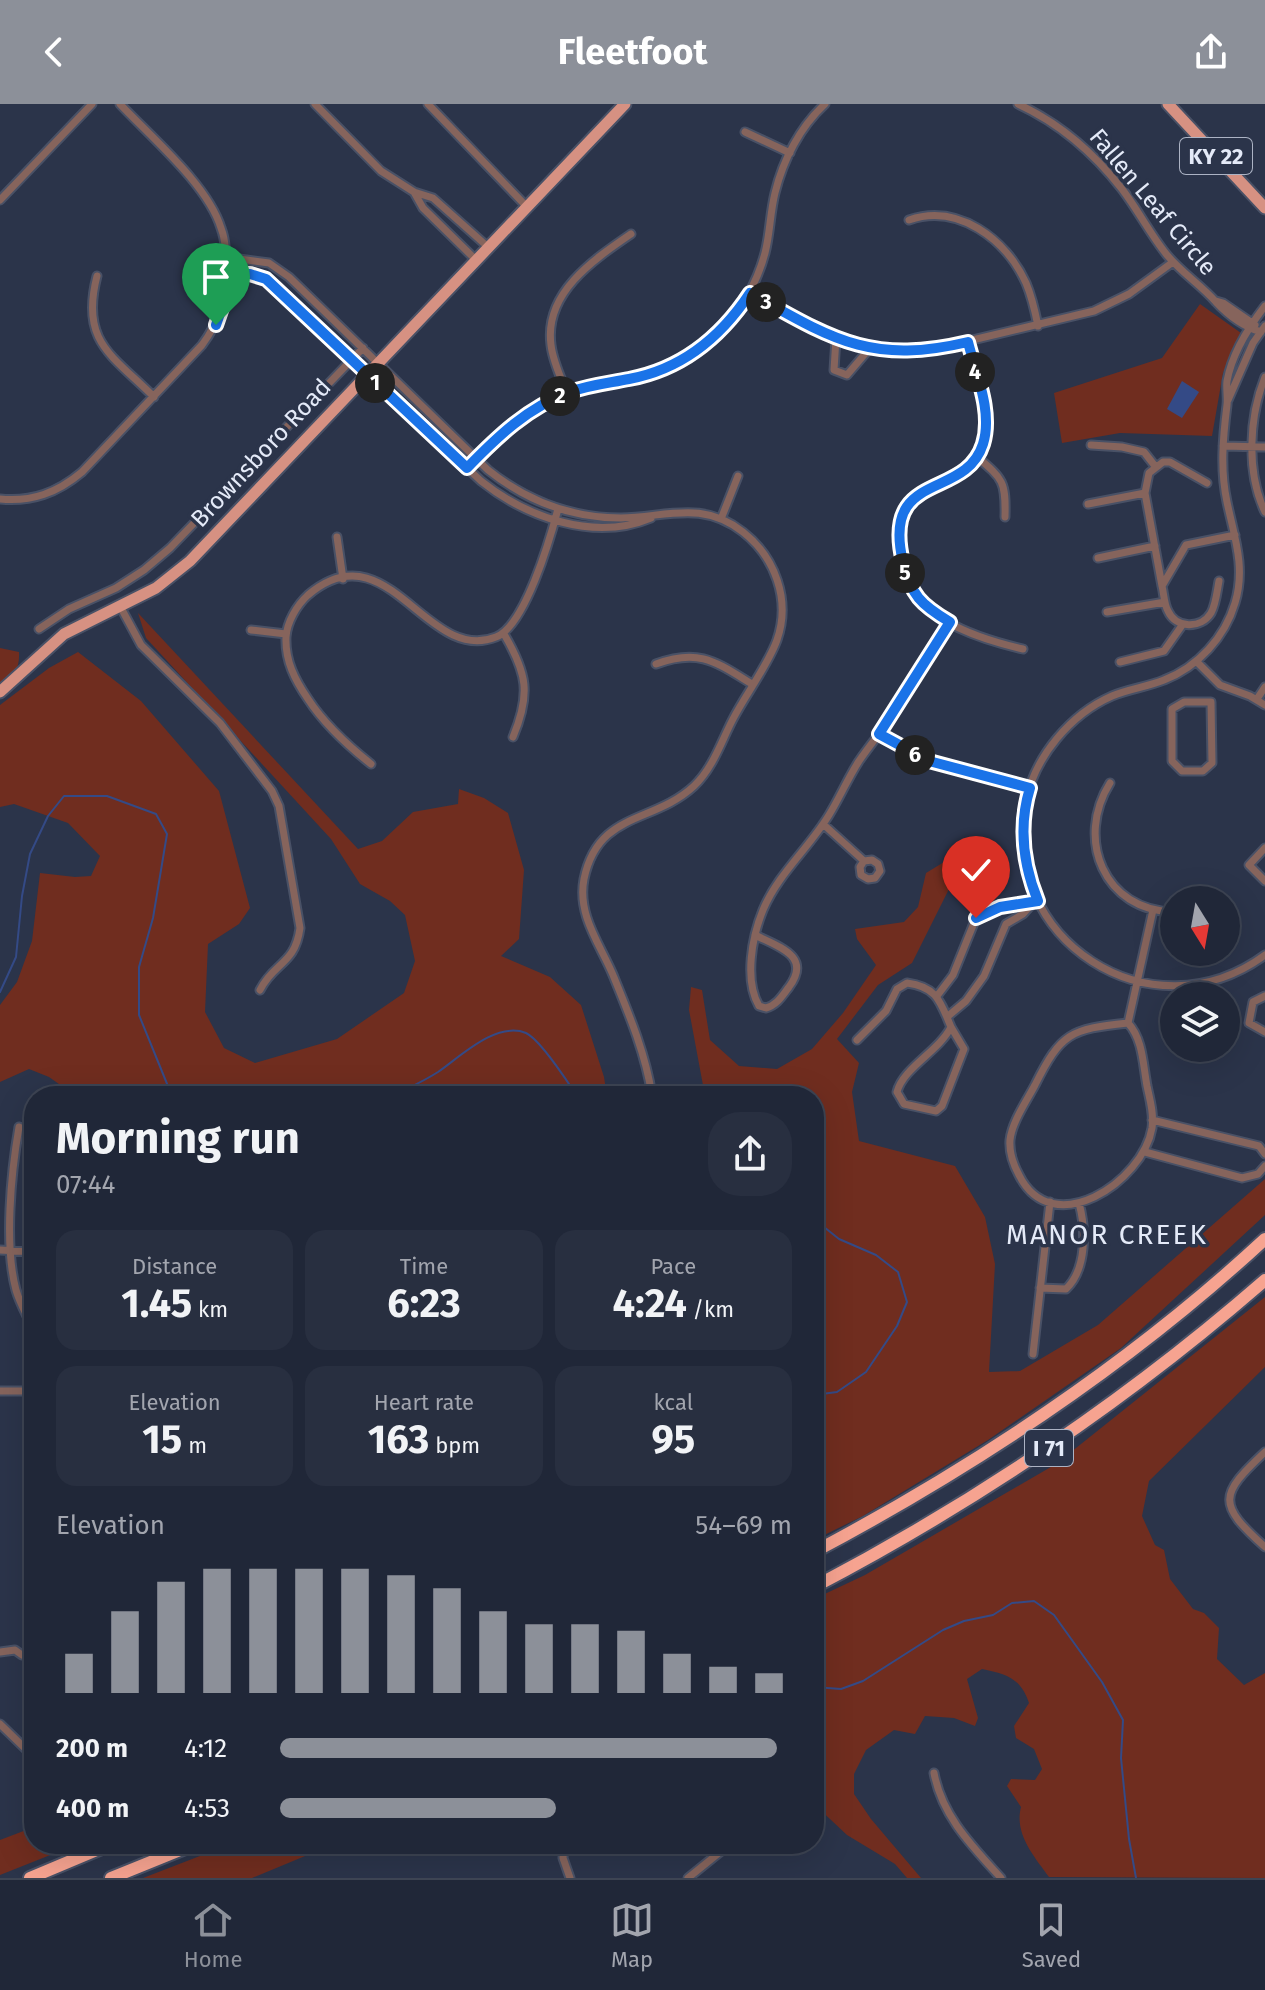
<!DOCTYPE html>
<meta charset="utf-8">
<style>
body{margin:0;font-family:"Fira Sans",sans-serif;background:#282f40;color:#f1f3f6;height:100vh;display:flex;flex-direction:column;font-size:30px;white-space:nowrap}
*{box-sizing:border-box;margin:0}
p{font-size:26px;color:#a2a5ae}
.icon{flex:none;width:44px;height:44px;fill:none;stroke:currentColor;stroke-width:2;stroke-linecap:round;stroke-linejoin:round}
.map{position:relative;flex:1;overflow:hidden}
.panel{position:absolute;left:24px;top:982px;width:800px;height:768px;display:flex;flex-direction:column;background:#202738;border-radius:32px;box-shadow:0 8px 32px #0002,0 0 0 2px #3d4453}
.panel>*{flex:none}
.needle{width:52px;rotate:169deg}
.controls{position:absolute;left:1160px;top:782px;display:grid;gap:16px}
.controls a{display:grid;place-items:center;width:80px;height:80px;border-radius:50%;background:#202738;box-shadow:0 8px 32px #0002,0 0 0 2px #3d4453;font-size:40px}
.pin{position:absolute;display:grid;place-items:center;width:68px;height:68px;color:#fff;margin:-82px -34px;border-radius:50% 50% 50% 0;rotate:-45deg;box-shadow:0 0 8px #0007}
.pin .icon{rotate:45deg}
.km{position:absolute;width:40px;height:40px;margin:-20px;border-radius:50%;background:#222;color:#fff;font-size:22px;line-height:40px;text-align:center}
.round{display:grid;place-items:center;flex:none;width:84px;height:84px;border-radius:32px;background:#282f40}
.headline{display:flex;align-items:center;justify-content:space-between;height:136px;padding:0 32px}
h1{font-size:44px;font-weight:700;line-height:60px}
.metrics{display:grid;grid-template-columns:repeat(3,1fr);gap:12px;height:136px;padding:8px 32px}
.metrics div{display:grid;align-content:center;border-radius:20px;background:#282f40;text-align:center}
.metrics b{font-size:40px;font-weight:700}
.metrics small{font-size:22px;font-weight:400}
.metrics p{font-size:22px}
.chart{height:224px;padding:16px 32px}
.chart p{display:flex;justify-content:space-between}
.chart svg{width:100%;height:144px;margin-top:8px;stroke:#8c9099;stroke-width:6}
ul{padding:0 32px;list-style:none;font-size:26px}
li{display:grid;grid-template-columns:128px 96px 1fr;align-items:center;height:60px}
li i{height:20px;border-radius:10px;background:#8c9099}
header{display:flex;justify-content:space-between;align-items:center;height:104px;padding:0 32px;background:#8c9099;color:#fff;font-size:36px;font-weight:700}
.menu{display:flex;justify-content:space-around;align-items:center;height:112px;border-top:2px solid #3d4453;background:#202738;font-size:22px;color:#a2a5ae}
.menu a{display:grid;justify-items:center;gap:4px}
.menu .active{color:#8c9099}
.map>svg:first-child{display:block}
.green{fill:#702d1f}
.water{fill:#344a86}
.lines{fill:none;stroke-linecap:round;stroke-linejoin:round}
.stream{stroke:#344a86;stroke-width:2}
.street-casing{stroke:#495166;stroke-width:11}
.primary-casing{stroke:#495166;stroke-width:15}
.highway-casing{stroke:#495166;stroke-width:16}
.street{stroke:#86645c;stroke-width:7}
.primary{stroke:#d69182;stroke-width:11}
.highway{stroke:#f6a390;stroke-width:12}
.route-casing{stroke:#fff;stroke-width:16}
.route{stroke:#1a73e8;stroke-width:10}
.labels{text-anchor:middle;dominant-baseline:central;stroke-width:7;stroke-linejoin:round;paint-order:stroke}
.shield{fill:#2b344a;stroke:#acb3c4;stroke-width:2}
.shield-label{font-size:22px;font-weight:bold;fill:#e4eaf8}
.street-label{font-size:24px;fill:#e4eaf8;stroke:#2b344a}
.quarter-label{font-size:28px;letter-spacing:2px;fill:#e4eaf8;stroke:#2b344a}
</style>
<header><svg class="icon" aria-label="back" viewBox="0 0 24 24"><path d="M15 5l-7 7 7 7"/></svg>Fleetfoot<svg class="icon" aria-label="share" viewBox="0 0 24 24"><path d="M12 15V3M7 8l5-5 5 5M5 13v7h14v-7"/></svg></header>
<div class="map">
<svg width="1265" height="1774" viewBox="0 0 1265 1774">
<rect width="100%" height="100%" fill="#2b344a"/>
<path class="green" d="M1200,200L1241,229L1223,269L1212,332L1120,329L1062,339L1054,289L1162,254Z
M138,509L358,745L382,737L413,708L458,700L459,685L484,694L508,709L524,766L519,835L501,852L550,873L581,901L604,973L607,992H76L49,973L29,965L0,978V901L17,878L32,837L40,769L75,773L91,772L100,752L68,719L14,700L0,703V601L49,564L78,548L141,597L219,687L250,804L239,820L208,840L205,908L224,944L255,959L337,935L404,889L415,857L405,811L390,797L360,780L331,735L146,534Z
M0,544L19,548C20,563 14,575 0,582Z
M963,736L971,738L967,749L912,859L878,881L837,935L859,959L852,988L859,1037L955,1062L985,1113L995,1160L989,1268L1020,1267L1098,1221L1265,1075V1111L1121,1244L988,1336L863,1412L814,1436V992H705L689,906L691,883L702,886L710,936L739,962L777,965L812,945L843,909L876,861L857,835L855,825L904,818L918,803L926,769L949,755V744Z
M1265,1193V1263L1149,1377L1142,1412L1155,1441L1164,1446L1170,1475L1193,1505L1204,1509L1219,1524L1217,1555L1244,1581L1265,1569V1774L1049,1773C1034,1752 1014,1730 1021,1703L1007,1682L1011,1675L1035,1676L1042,1665L1034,1645L1016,1634L1014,1622L1029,1599C1021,1574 1006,1570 982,1565L967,1575L978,1614L975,1622L954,1614L925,1612L915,1630L894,1626L866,1646L854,1670V1690L871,1715L921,1774H907L895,1760L847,1731L814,1700V1495L865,1471L1056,1360Z
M34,1723V1740H78L0,1771V1736Z
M231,1740H334L252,1774H143Z"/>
<path class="water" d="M1182,277L1199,288L1182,314L1167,305Z"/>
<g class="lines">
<path class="stream" d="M0,888L16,853L22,792L30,750L48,712L64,692H107L156,710L167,730L153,814L139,863V911L172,992
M394,992C408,984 424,977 438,968C460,953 496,917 526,929C541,936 567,977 577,992
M814,1115L839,1135L876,1151L898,1168L907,1198L897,1222L866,1268L837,1288L814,1291
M814,1583L841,1585L863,1577L943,1526L964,1517L993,1511L1012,1499L1034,1497L1054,1511L1102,1578L1123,1616L1121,1654L1129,1735L1136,1774"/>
<defs>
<path id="street" d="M315,0L381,67L414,88L433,94L488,143
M428,0L527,103
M1018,0C1059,19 1094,49 1122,85C1138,106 1150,130 1167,151C1182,169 1201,181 1216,198C1229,212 1242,222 1261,228
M745,28L790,49
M414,88L423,104L476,156
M0,96L92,0
M909,116C958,99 1006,135 1026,179C1032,193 1035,207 1038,222
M225,153L269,159L289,173L488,366C527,397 571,414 621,414C667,413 702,396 743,428C775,453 791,496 777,536C768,561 746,590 733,615C721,638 713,664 694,682C653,720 598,707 584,775C577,811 600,840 613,871C629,910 646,951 652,992
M226,170H250L267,176L481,377C526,413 594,438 651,414
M97,172C80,238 112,251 154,293
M750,189L843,237L874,245L922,248L1094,207L1129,190L1173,158
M1216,197L1223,199L1255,221
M1265,202C1248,224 1232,250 1227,277C1226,285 1228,293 1227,301C1223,333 1220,366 1227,398C1234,432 1246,463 1235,499C1225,533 1198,563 1164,576C1147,583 1128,585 1112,592C1071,610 1035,652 1026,697C997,835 1151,935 1265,851
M836,234L834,266L847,271L870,244
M968,238C976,269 993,308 983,339C972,375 930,373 909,399C897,414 897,434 901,451C903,461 905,472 909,481C928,519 984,536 1023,545
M1265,273C1249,313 1246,368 1265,408
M567,289C561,274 553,258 551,241C544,189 593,156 631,130
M1228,296L1253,239L1265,222
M1091,341L1122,343L1144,348L1155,362
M1223,342L1265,343
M976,352C1003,375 1006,377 1005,413
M467,364C497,333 528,303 569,288C589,281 609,279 629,275C662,269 696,253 720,228C741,206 757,179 765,149C770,130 770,109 775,89C783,56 800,23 825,0
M0,395C32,398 57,389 82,368L202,241C219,218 226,196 226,167C226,152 226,137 221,124C208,81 151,33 120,0
M1088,400L1145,389
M721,415L738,372
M337,433L343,475
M1098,454L1155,442
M1219,477C1217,487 1216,500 1211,509C1201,525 1176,525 1168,507C1164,500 1164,490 1162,482L1186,441L1235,431
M1162,482L1145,389L1149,369L1163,358H1170L1207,379
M120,502L141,541L220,619L272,687L279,702L300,824C295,861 274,858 260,886
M1107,508L1165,498
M39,525L69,505L116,484L144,466L170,444L363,244
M251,526L286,530
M504,530C527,569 531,590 513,633
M1196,557L1220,581L1250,592L1265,601
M1120,558L1164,547L1183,520
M656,560C699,544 716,558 752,580
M1257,595L1265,583
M1184,598H1211L1212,659L1203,667H1182L1172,657V605Z
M879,630L929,657L1030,684
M371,660C347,641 325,621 308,595C295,576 285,557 286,533C287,518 297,501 308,491C388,423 426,561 496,533C525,522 550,435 558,405
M1110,679C1075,735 1104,807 1174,808
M823,720L864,757L872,756L878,760L880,767L875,774L868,775L861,771L860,763L864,757
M1265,744L1249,761L1265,777
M755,831C779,843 812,852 789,883C782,892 777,901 766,904L759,902C744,876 752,833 763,806C778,770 809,744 829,711C840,693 848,674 859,657C872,638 887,621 899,602C916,574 932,545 950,518
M937,892L953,871L976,814L1000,803L1038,797
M1265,892L1253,898L1249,919L1265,928
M947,913L966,897L984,872L1006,820L1023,810L1032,800
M1128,919C1143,935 1143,961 1147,982C1150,996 1154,1010 1152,1024C1143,1078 1052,1138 1019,1071C1013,1060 1009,1049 1010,1036C1012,1018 1026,998 1035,981C1061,929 1070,925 1128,919Z
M1128,919L1153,806
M857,936L886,907L897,885L907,879C937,883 940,897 951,923C939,947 903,964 897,988L904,1000L936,1007L942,1002L964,945L951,923
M1152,1016L1259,1042L1265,1050
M19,1023C11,1069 4,1141 16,1186C20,1200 28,1213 34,1227
M1145,1048L1242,1074L1258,1070L1265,1062
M0,1146L34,1148
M1040,1184L1066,1185C1087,1165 1086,1125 1079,1099
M1033,1250L1050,1098
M0,1287H34
M1265,1348C1219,1391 1217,1400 1265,1443
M0,1548L15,1546L22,1551
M0,1620L34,1653
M934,1669C942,1712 972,1742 1001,1774
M564,1740L563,1754L570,1774
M688,1774L730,1740"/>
<path id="primary" d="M1168,0L1265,104
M0,588L64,530L156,484L190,457L625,0"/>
<path id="highway" d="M814,1448C976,1362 1130,1260 1265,1135
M814,1483C978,1397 1125,1298 1265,1176
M30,1774L111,1740
M111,1774L195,1740"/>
</defs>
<use href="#street" class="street-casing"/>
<use href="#primary" class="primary-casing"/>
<use href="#highway" class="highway-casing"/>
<use href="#street" class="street"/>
<use href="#primary" class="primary"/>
<use href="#highway" class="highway"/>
</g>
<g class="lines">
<defs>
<path id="route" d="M216,221L224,198L226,170H250L266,175L467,364C497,333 528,303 570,288C589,281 609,279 629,275C683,265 721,233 750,189C832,235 871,261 968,238C976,270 993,308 983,340C965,397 881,365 903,458C911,491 921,501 950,518L879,630L929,657L1030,684C1018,723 1023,760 1038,797L1000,803L976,814"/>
</defs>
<use href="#route" class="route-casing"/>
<use href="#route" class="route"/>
</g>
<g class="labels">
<g class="shield">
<rect x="1180" y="34" width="72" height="36" rx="6"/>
<rect x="1025" y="1326" width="48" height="36" rx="6"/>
</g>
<g class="shield-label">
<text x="1216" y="52">KY 22</text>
<text x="1049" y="1344">I 71</text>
</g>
<g class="street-label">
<text transform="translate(1153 98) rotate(50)">Fallen Leaf Circle</text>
<text transform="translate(261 349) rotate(-47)">Brownsboro Road</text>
</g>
<g class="quarter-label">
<text x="1107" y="1130">MANOR CREEK</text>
</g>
</g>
</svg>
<div class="controls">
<a><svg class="needle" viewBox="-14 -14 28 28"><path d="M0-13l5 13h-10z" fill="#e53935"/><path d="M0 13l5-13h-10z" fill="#a2a5ae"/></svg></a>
<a><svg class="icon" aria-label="layers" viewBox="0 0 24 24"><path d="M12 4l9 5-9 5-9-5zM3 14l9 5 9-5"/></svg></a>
</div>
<div class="pin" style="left:216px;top:221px;background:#1e9e55"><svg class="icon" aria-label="arrive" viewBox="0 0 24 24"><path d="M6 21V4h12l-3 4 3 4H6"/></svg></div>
<div class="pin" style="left:976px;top:814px;background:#d93025"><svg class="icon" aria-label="check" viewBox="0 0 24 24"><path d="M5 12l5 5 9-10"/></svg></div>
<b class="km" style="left:375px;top:279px">1</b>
<b class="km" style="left:560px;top:292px">2</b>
<b class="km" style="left:766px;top:198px">3</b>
<b class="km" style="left:975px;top:268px">4</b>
<b class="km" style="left:905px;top:469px">5</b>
<b class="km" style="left:915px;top:651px">6</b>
<section class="panel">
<div class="headline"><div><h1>Morning run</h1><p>07:44</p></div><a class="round"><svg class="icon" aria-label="share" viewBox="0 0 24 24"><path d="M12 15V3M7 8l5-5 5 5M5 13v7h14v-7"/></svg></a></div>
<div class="metrics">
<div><p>Distance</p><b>1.45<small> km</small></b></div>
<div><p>Time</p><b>6:23</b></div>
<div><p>Pace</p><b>4:24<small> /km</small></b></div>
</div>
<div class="metrics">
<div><p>Elevation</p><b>15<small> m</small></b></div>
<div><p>Heart rate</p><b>163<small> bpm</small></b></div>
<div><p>kcal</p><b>95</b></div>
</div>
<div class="chart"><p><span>Elevation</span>54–69 m</p>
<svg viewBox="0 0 160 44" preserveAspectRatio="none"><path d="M5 44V32M15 44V19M25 44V10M35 44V6M45 44V6M55 44V6M65 44V6M75 44V8M85 44V12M95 44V19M105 44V23M115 44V23M125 44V25M135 44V32M145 44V36M155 44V38"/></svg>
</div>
<ul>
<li><b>200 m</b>4:12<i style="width:97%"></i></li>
<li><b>400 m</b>4:53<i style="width:54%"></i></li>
</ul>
</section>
</div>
<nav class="menu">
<a class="active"><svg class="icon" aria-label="home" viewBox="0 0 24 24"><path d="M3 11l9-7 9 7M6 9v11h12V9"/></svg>Home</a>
<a><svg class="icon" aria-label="map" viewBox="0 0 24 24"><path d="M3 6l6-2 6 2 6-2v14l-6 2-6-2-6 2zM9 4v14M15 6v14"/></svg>Map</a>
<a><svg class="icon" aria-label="saved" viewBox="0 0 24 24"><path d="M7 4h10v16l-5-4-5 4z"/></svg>Saved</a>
</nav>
